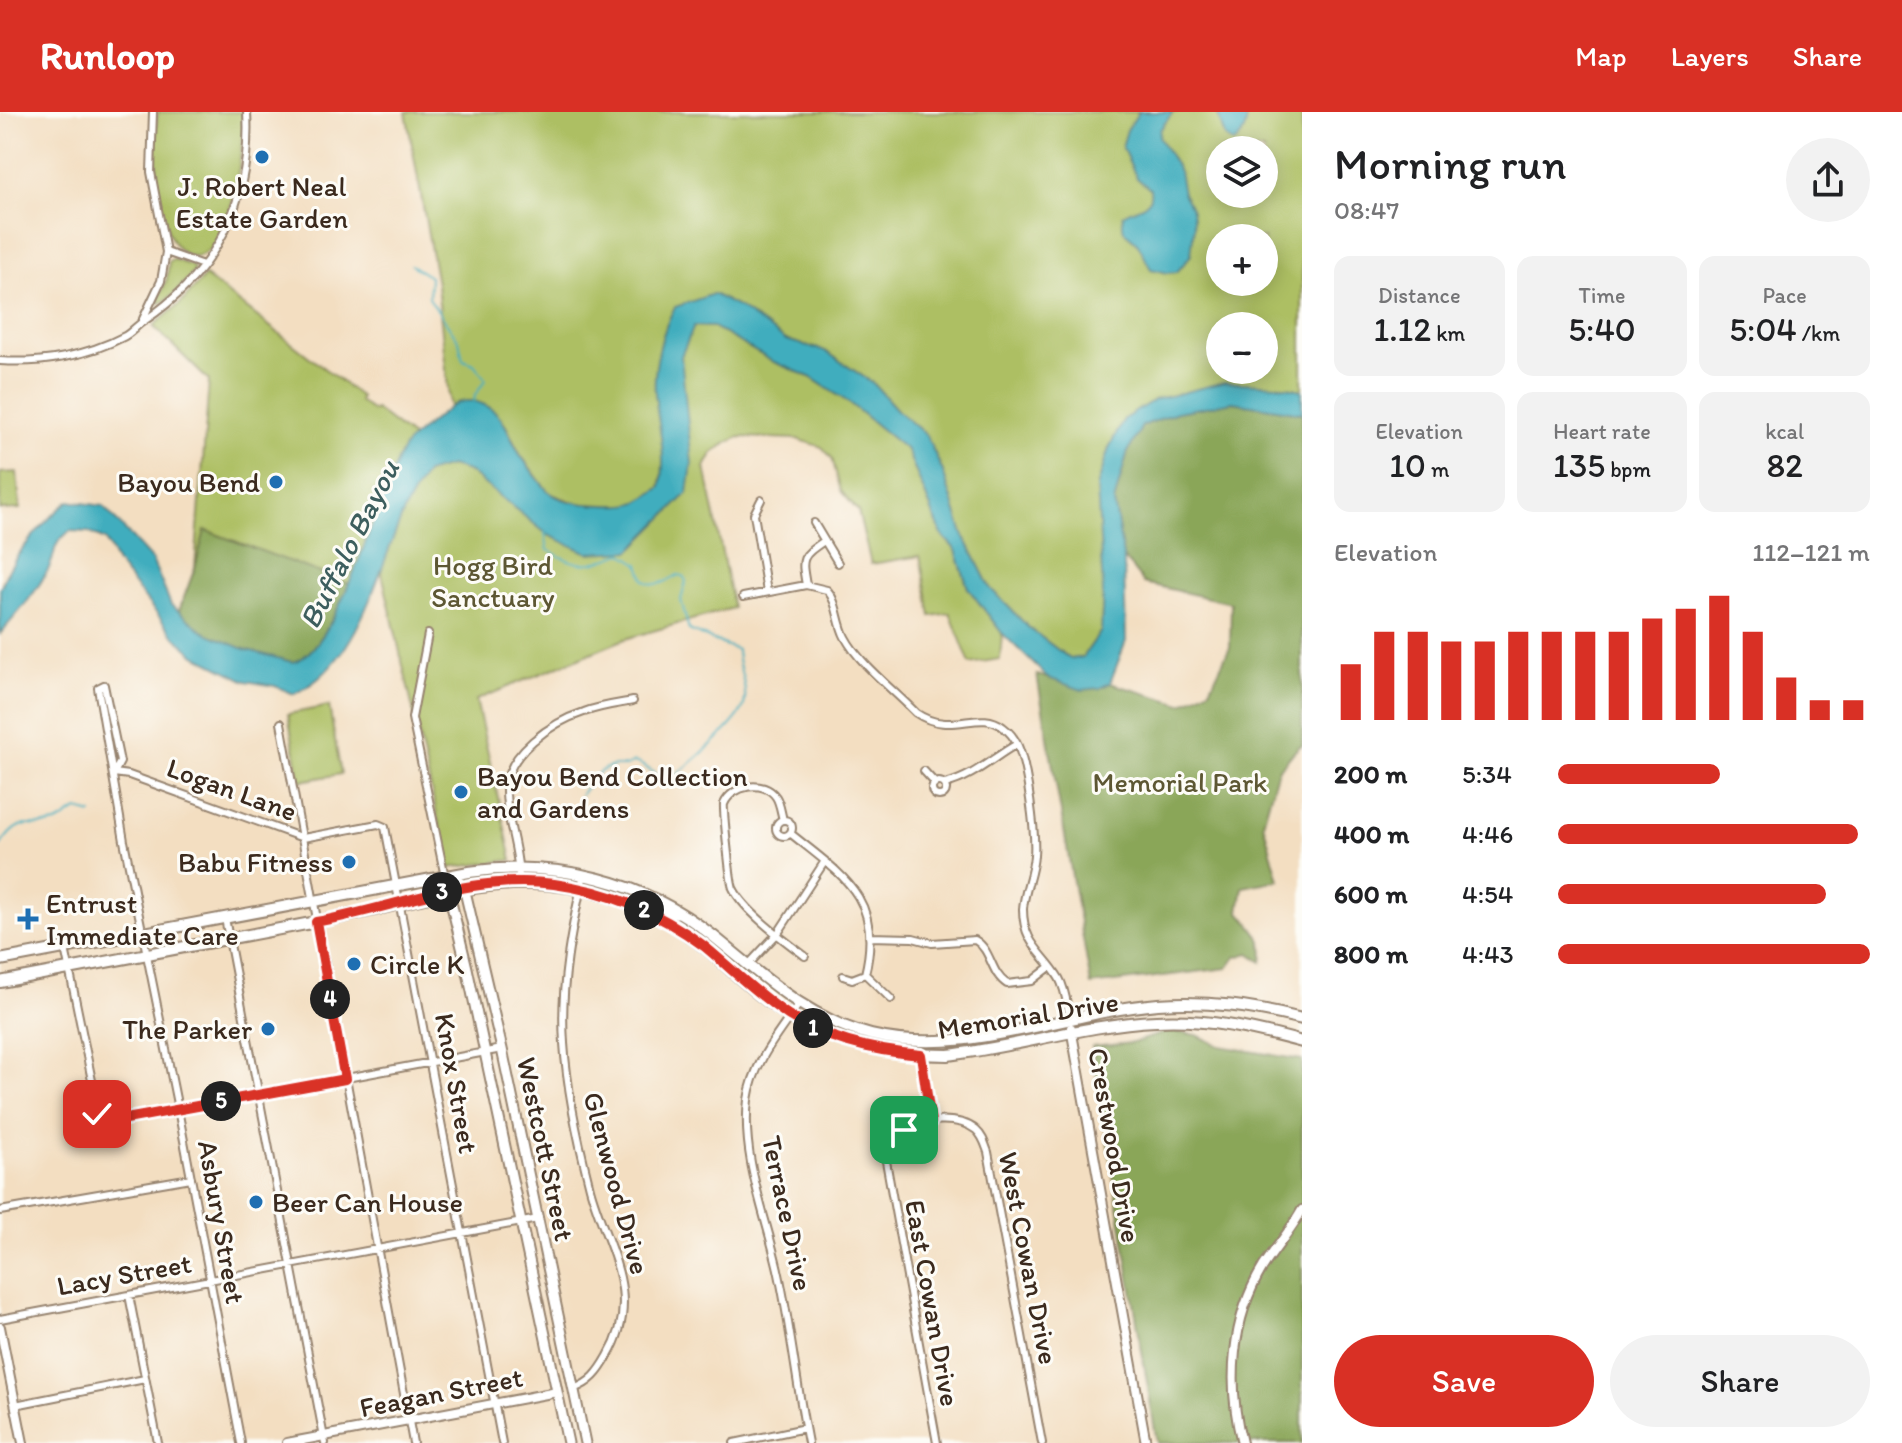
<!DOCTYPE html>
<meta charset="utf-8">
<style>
body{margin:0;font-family:Itim,sans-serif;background:#f2f2f2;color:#202124;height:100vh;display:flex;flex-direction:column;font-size:30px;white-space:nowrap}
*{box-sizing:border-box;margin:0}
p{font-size:26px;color:#757577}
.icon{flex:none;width:44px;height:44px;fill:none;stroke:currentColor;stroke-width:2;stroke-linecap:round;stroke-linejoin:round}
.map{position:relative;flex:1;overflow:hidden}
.side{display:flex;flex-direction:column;background:#fff;width:600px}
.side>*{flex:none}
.tools{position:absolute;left:1206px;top:24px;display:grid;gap:16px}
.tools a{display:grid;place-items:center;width:72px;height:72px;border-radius:50%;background:#fff;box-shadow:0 4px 20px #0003;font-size:40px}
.pin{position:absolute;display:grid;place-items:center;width:68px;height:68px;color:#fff;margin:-34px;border-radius:16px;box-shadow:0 4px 12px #0006}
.km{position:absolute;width:40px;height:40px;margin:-20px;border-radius:50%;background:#222;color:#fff;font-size:22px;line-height:40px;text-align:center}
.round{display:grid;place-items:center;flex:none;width:84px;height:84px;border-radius:42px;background:#f2f2f2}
.overview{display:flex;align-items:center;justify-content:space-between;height:136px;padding:0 32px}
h1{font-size:44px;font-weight:600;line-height:60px}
.stats{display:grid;grid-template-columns:repeat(3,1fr);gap:12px;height:136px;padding:8px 32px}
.stats div{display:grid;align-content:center;border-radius:16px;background:#f2f2f2;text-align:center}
.stats b{font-size:34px;font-weight:600}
.stats small{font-size:22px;font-weight:400}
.stats p{font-size:22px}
.chart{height:224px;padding:16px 32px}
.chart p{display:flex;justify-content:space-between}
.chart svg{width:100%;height:144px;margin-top:8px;stroke:#d93025;stroke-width:6}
.action{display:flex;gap:16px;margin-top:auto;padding:16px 32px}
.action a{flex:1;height:92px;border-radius:48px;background:#d93025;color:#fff;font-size:32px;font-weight:600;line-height:92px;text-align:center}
.action a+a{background:#f2f2f2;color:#202124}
ul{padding:0 32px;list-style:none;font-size:26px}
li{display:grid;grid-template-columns:128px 96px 1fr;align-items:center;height:60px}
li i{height:20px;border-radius:10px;background:#d93025}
header{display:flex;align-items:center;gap:48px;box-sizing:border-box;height:112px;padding:0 40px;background:#d93025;color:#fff}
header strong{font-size:38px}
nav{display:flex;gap:44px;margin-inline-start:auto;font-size:28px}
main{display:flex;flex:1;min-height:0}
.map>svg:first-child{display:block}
.green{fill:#adbf63;stroke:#747440;stroke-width:2;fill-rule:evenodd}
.forest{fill:#8aa659;stroke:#62683c;stroke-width:2}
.water{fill:#40adbe;stroke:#3e6c6e;stroke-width:2}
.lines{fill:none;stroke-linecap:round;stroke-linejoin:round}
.stream{stroke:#40adbe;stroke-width:2}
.minor-casing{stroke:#978470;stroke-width:10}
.tertiary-casing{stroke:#978470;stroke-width:12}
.secondary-casing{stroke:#978470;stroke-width:13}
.primary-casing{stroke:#978470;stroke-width:14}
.minor{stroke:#fff;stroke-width:6}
.tertiary{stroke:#fff;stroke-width:8}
.secondary{stroke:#fff;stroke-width:9}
.primary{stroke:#fff;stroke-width:10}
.route-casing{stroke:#fff;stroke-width:16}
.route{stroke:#d93025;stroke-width:10}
.poi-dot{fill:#1f6fb2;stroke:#fdfcf7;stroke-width:3}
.labels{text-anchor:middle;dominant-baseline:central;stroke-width:6;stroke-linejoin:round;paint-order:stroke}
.poi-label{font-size:28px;fill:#3b2a1e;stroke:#fdfcf7;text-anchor:start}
.park-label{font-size:28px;fill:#5d5733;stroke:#fdfcf7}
.street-label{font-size:28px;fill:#3b2a1e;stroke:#fdfcf7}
.water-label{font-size:30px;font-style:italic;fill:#3d5e5e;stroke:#fdfcf7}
</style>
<header>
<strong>Runloop</strong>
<nav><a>Map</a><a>Layers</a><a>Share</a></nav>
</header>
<main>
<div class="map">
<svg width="1302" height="1331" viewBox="0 0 1302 1331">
<rect width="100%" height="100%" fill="#fdfcf7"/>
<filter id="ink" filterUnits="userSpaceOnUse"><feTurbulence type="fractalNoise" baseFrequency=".0125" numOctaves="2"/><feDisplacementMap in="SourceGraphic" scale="16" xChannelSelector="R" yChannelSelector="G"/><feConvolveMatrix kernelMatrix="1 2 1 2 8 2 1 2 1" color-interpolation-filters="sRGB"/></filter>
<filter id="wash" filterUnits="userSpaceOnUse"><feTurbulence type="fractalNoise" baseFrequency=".006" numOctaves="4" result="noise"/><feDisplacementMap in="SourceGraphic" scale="32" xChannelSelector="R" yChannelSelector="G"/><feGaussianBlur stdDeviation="1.8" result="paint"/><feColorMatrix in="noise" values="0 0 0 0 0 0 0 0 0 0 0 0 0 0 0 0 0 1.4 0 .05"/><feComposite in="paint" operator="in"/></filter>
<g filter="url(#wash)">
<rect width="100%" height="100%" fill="#f3dec1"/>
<path class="green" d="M158,0H243C245,29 233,132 201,143C155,159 152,26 158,0Z
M406,0H1302V278L1278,273L1154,288L1103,479L1101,519L1083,545L1070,547L1029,516L990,476L963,422L942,357L926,323L898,299L874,272L825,239L786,228L738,195L713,182L655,277L665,348L660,376L634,394L579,392L549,381L520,342L504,310L473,289L456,291L450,296L437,172ZM1220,38H1264V82H1220ZM1220,126H1264V170H1220ZM1220,214H1264V258H1220Z
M173,147L193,154L194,159C184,171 173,186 159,192L158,189L167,166L169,149Z
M205,164L361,285L359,289L373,299L375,297L417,329L525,359L557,388L633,400L663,379L672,260L694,214L713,215L774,250L810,265L848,290L907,338L942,423L956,438L968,476L1002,521L1000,547L970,552L950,501L931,504L920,444L871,452L858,399L841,379L832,346L822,335L797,327L739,325L725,332L712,342L705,355L733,496L625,527L476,588L512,748L449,756L374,426L362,440L352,467L334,502L243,537L193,515L178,502L195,456L209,269L153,214L181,191Z
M17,360L20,397L0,398V361Z
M329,594L341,662L300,669L288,602Z"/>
<path class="forest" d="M1233,290L1302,301V633C1293,637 1288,650 1278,657L1263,711L1279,768L1243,775L1239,799C1254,816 1266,826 1262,850L1249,841L1236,845L1228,856L1091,873L1037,563C1063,569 1085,584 1110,571L1182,592L1210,577L1230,535L1231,491L1144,471L1123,445L1114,390L1127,342L1142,314L1177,300Z
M205,418L350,472C339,493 318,546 292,550C252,540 210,530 178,502L195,456Z
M1170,919L1197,923L1220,934L1302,948V1331H1157L1092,935L1133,931Z"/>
<path class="water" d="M1139,0H1173L1160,18L1159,25L1179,59L1183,81L1192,98L1194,115L1191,143L1177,160L1168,161L1151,157C1147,151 1141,136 1138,132C1125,118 1122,125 1123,103C1136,94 1153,96 1150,77L1137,66L1122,35L1127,18Z
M1217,0H1248C1246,12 1245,24 1234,31L1225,25Z
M713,182L738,195L786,228L825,239L874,272L898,299L926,323L942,357L963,422L990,476L1029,516L1070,547L1083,545L1101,519L1103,479L1097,375L1109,336L1124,307L1154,288L1224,270L1278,273L1302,278V301L1233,290L1177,300L1142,314L1127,342L1114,390L1124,450L1126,529L1110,571L1100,576L1082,578L1048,566L1002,521L968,476L956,438L942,423L907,338L848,290L810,265L774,250L713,215L694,214L681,244L692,352L688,381L630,439L588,441L548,423L468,359L450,354L426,361C420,371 412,382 407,393C378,454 361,552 294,582L275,574L246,569L195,543L176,526L117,451L105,428L88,420L70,419C48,437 59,436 49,456C36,481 18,501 0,522C0,509 0,491 0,478C9,447 45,408 69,389L103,394L152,448L171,493L204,520L244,537L292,550C338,543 379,377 403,337C410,325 441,302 453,293C459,289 469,288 477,290C507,299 506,321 521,344C529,355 538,368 547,378C559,390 583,392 599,393C631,394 634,395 661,375C667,338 658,317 655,281C653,255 662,218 675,195Z"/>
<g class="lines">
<path class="stream" d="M411,153L430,165L429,186L459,229L463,248L474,252L486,268L475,283L474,291
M545,421L548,438C581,457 588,454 622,441L639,452L644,468C656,477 667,469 678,463L683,464L686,469L681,488L689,518L737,538C737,555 749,575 744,593C740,611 684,657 669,669C655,664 648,654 634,650C626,655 623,654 615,654C597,656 590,670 580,683
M0,734C22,701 27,719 56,711C64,708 70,701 78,698L92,702"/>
</g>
</g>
<g filter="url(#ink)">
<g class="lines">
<defs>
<path id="minor" d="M166,140L203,153
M143,207L161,169L166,140L151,60L153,0
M0,249C42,252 87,244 125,224C132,220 137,213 144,209C217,160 252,88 247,0
M761,388L754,402L767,480
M814,411L838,451
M806,473C801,445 801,445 824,429
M743,485L806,473L827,478C838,490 837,510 845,525C859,552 895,579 916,601C951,625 979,596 1003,615C1010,620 1015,627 1018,634C1027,654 1036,722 1034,743C1033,762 1024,779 1023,797C1023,832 1043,840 1059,866C1066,878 1067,894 1070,907
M428,522L412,606L445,765
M104,573L98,576L124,729L178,997L241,1331
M104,573L120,650L114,661
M281,611L413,1331
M924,659L935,671
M114,661L129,663L303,726L378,712L385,715L502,1331
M932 677a7 7 0 1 1 14 0a7 7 0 1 1-14 0Z
M945,672C974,665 992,646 1017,632
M783,708C781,701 780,691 776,685C764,667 732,673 724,692C723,696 730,769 733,776C744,799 784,828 805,844
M776 716a8 8 0 1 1 16 0a8 8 0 1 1-16 0Z
M790,721C842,763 884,786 865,862L852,867L843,864
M519,770C520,739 506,709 506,679C505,641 553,610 584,600C600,594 616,592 633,589
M225,806L325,1331
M869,825L913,826L932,831L975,828C992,838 990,861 1007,872L1032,869L1050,855
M65,836L100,1008L110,1010L502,937
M748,853L778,821L825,749
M865,862L891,887
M799,892C778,922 753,951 748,988C741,1046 767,1106 779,1162C791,1218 797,1275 808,1331
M921,943L931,1010
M0,1099L191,1066
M129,1183L158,1331
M0,1207L538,1107
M573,1277C591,1271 599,1260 608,1244C644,1183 606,1135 590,1076C578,1029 567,979 564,931C560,874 571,818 584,762
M15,1293L145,1267
M734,1331L805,1316
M937,1331L886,1049C888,1037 893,1025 904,1018C922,1007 959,1004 976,1018C983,1024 985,1032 988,1040L1042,1331"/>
<path id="tertiary" d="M1071,916L1146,1331
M0,1215L23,1331
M287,1331L557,1280
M1242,1331C1227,1273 1231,1207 1263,1155C1276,1135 1291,1118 1302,1098"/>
<path id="secondary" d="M445,765L459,770L464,775L502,937L585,1331
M445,765L467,856L568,1331"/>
<path id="primary" d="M647,792L668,803L678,800
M0,848L469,760C557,748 643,768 713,824C763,864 807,907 871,923C967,946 1063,900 1158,892C1208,888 1254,895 1302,907
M0,870C109,850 218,829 327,808C431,789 503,752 612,785C646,795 679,815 707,837C734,860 760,887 792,905C840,934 893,943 948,943C1017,935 1086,912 1156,909C1206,906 1254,917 1302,930"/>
</defs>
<use href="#minor" class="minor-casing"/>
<use href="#tertiary" class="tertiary-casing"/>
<use href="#secondary" class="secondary-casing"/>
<use href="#primary" class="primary-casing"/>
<use href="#minor" class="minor"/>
<use href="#tertiary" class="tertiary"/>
<use href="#secondary" class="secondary"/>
<use href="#primary" class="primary"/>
</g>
</g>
<g class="lines" filter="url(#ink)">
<defs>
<path id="route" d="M97,1002L100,1008L110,1010L345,967L316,810C395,796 472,761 554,772C608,779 660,801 704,834C732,857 758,883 788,903C828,929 874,939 921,943L931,1010L904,1018"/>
</defs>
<use href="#route" class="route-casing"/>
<use href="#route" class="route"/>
</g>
<g class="poi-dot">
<circle cx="262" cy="45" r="8"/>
<circle cx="276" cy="370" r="8"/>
<circle cx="461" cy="680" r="8"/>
<circle cx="349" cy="750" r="8"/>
<path d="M24 795h8v8h8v8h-8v8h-8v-8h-8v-8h8z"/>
<circle cx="354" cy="852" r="8"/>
<circle cx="268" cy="917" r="8"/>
<circle cx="256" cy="1090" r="8"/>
</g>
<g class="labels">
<g class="poi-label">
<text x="262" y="74" text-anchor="middle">J. Robert Neal<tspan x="262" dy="32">Estate Garden</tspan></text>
<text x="260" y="370" text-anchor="end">Bayou Bend</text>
<text x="477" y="664">Bayou Bend Collection<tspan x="477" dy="32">and Gardens</tspan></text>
<text x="333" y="750" text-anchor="end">Babu Fitness</text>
<text x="46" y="791">Entrust<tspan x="46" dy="32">Immediate Care</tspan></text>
<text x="370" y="852">Circle K</text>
<text x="252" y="917" text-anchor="end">The Parker</text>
<text x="272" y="1090">Beer Can House</text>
</g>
<g class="park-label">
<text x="493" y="453">Hogg Bird<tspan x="493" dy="32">Sanctuary</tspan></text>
<text x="1180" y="670">Memorial Park</text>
</g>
<g class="street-label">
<text transform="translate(232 677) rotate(20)">Logan Lane</text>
<text transform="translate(1028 903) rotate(-9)">Memorial Drive</text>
<text transform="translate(457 971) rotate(80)">Knox Street</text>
<text transform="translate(1115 1033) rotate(80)">Crestwood Drive</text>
<text transform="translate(546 1037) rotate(78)">Westcott Street</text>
<text transform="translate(617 1071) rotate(75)">Glenwood Drive</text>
<text transform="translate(788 1101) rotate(78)">Terrace Drive</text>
<text transform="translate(222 1110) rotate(80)">Asbury Street</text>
<text transform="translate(1029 1146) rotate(79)">West Cowan Drive</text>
<text transform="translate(124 1162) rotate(-10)">Lacy Street</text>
<text transform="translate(933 1191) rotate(80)">East Cowan Drive</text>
<text transform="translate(441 1280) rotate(-11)">Feagan Street</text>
</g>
<g class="water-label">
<text transform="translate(349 432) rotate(-63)">Buffalo Bayou</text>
</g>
</g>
</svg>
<div class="tools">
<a><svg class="icon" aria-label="layers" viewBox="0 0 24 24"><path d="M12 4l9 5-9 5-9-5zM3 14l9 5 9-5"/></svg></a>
<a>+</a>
<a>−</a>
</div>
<div class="pin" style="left:904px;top:1018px;background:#1e9e55"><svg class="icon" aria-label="arrive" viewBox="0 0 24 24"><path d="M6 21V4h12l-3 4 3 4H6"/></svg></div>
<div class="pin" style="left:97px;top:1002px;background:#d93025"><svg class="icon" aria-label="check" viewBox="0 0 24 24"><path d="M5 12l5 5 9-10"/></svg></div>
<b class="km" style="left:813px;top:916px">1</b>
<b class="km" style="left:644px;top:798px">2</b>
<b class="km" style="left:442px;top:780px">3</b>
<b class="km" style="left:330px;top:887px">4</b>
<b class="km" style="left:221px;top:989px">5</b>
</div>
<section class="side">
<div class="overview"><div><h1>Morning run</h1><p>08:47</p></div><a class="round"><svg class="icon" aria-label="share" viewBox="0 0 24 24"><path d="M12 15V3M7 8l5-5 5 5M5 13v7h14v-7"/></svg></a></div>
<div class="stats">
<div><p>Distance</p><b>1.12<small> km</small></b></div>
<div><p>Time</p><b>5:40</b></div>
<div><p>Pace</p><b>5:04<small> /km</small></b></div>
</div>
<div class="stats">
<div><p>Elevation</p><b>10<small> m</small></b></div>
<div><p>Heart rate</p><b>135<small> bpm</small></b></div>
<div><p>kcal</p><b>82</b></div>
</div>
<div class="chart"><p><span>Elevation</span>112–121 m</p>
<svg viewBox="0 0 160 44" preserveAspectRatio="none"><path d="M5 44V27M15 44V17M25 44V17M35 44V20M45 44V20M55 44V17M65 44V17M75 44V17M85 44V17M95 44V13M105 44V10M115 44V6M125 44V17M135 44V31M145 44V38M155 44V38"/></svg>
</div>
<ul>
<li><b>200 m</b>5:34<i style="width:52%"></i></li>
<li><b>400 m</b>4:46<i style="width:96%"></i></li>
<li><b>600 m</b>4:54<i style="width:86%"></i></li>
<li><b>800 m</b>4:43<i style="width:100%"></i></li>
</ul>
<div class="action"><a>Save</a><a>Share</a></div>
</section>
</main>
